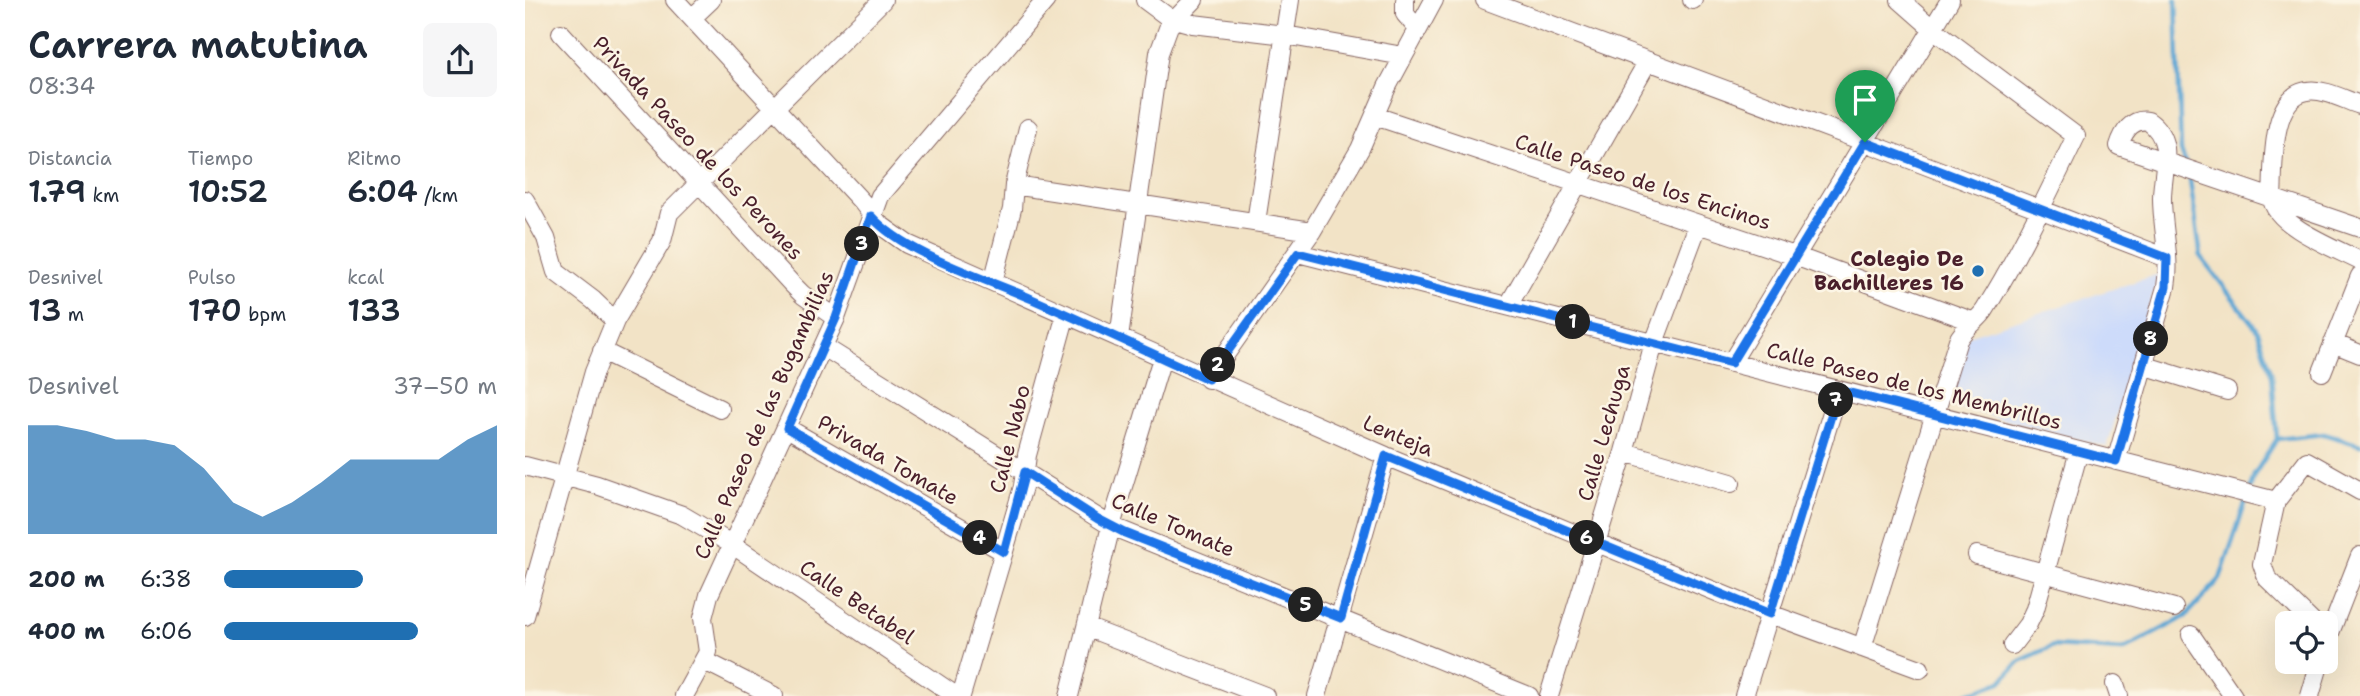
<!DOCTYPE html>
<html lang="es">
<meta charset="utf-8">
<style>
body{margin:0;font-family:"Shantell Sans",sans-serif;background:#f6f6f7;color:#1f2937;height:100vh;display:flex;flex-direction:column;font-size:26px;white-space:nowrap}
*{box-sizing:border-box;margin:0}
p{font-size:23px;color:#747a83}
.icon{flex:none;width:38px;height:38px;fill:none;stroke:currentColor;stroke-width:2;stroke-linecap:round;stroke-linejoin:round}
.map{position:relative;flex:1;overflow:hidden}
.details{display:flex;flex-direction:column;background:#fff;width:525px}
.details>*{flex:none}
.controls{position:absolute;left:1750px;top:611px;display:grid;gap:14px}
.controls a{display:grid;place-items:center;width:63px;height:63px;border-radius:10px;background:#fff;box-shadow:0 7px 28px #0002;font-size:35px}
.pin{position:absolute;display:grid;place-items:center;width:60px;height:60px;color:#fff;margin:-72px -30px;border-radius:50% 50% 50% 0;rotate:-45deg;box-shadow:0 0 7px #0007}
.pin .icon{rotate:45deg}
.km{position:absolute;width:35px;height:35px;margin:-18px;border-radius:50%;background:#222;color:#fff;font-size:19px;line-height:35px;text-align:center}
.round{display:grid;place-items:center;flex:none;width:74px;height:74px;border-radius:10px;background:#f6f6f7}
.head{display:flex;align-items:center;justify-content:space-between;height:119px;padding:0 28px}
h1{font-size:38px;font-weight:600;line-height:52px}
.stats{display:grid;grid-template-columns:repeat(3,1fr);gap:10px;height:119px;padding:7px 28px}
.stats div{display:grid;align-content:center}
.stats b{font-size:30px;font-weight:600}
.stats small{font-size:19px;font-weight:400}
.stats p{font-size:19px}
.chart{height:196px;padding:14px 28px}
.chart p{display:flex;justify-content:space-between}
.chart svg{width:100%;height:126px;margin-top:7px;fill:#1f6fb2;opacity:.7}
ul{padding:0 28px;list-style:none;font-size:23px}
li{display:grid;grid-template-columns:112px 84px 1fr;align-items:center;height:52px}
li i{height:18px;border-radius:9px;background:#1f6fb2}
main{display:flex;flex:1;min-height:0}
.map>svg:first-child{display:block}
.built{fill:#cddbfa}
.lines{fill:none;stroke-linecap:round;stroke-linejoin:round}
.stream{stroke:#5ca6d4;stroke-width:4.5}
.minor-casing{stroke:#856461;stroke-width:20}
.minor{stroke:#fff;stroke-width:18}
.route-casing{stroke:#fff;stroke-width:14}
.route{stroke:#1a73e8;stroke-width:9}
.poi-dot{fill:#1f6fb2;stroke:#fcf5e5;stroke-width:2.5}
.labels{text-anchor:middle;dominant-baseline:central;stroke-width:5;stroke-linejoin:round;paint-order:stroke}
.street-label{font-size:21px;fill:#4a1f2b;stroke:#fcf5e5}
.poi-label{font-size:21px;font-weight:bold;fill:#4a1f2b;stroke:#fcf5e5;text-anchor:end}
</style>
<main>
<section class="details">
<div class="head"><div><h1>Carrera matutina</h1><p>08:34</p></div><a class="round"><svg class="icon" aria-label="share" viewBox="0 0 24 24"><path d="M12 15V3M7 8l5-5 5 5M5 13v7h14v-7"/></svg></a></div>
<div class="stats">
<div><p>Distancia</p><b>1.79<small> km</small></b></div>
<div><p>Tiempo</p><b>10:52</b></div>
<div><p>Ritmo</p><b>6:04<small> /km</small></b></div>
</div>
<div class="stats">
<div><p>Desnivel</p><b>13<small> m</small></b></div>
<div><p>Pulso</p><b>170<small> bpm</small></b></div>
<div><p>kcal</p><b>133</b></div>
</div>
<div class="chart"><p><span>Desnivel</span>37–50 m</p>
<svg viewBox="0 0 160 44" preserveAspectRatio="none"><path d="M0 44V6L10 6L20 8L30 11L40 11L50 13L60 21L70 33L80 38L90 33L100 26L110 18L120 18L130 18L140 18L150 11L160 6V44z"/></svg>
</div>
<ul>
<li><b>200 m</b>6:38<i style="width:51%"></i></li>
<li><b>400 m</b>6:06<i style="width:71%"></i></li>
</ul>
</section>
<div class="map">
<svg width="1835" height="696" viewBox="0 0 1835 696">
<rect width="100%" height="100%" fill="#fcf5e5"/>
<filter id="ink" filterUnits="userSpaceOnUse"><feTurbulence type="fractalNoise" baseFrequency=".0143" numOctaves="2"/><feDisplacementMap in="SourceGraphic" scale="14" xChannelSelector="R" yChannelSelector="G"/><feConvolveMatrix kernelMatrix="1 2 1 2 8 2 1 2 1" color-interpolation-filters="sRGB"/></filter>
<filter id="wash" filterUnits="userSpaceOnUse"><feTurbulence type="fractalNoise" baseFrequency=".00686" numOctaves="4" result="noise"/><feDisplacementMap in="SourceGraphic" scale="28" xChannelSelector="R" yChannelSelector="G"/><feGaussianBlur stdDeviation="1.57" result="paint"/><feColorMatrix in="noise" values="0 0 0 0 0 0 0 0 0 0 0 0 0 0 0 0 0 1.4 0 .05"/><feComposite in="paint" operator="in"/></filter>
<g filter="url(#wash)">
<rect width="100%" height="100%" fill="#f2e3c6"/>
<path class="built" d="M1634,274L1582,447L1420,404L1443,336Z"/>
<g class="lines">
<path class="stream" d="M1651,0L1656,151L1660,163
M1664,174L1676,257L1733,331L1747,375L1752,439
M1725,489L1729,475L1752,439L1799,434L1835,445
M1437,696L1476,682L1495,661L1528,646L1598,650L1660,617L1695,579L1722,498"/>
</g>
</g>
<g filter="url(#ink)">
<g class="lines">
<defs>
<path id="minor" d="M150,0L338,203L354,224L382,244L861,456L1245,614L1395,669
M620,0L643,17L668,24L760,35L878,56
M880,0V14L892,28
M960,0L1340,142L1642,258
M1167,0H1168
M167,18L186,0
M36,33L266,283L278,295L311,318
M1835,105C1820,100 1798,88 1782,91C1744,97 1749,170 1747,198C1749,225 1812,249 1835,261
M850,116L1270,256L1449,322
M489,185L787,231
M0,200L21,238L31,272L68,300L90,321
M731,222L765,0
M773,253L1751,501
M468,282L487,209L489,185L503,128
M983,306L1123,61
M594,338L634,53L644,26L669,0
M1808,343L1835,354
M299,347L586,526L1004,696
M77,351L195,409
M1206,363L1425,0
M1618,365L1702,391
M1797,372L1835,276
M683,379L787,231L835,149L862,87L909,0
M262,428L479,552
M1099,452L1206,483
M1591,461L1641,287C1646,258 1637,228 1637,198C1637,182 1642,164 1640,148C1638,137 1632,127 1623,121C1607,118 1598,133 1594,146L1835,228
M0,466L72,485L157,515L208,545L431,696
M1452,555L1649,608
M0,616L69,372L90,321L137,241L144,213L358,0
M1788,623L1742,578L1737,564L1751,501L1782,461L1835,491
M561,627L740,696
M1666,635L1708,696
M1801,643L1835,556
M1487,645L1503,624L1510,609L1554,451
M1337,648L1433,340C1440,326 1454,321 1461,308C1495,253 1523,194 1551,136L1408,29L1375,0
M180,661L249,696
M1590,684L1594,696
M159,696L183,652L178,618L184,595L311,318L355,196L521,0
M436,696L498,487L502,455L541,314
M544,696L586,526L637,358
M792,696L861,456
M1024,696L1099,452L1129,343L1173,225
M1219,696L1314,390
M1785,696L1795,662"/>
</defs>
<use href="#minor" class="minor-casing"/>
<use href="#minor" class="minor"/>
</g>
</g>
<g class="lines" filter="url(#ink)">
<defs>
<path id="route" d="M1340,142L1642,258L1641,287L1591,461L1314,390L1245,614L861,456L816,618L600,533L573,519L500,472L479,552L262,428L311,318L346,216C381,255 459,278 507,299C566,325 624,352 683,379L773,253L1206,363Z"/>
</defs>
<use href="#route" class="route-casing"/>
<use href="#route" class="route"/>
</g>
<circle class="poi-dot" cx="1453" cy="271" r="7"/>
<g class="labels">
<g class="street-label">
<text transform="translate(173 148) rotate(47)">Privada Paseo de los Perones</text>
<text transform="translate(1118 182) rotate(18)">Calle Paseo de los Encinos</text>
<text transform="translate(1389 386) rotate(14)">Calle Paseo de los Membrillos</text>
<text transform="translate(239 415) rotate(-66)">Calle Paseo de las Bugambilias</text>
<text transform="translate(1079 433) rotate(-74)">Calle Lechuga</text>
<text transform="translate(873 436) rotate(23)">Lenteja</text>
<text transform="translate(485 439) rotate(-76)">Calle Nabo</text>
<text transform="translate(363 460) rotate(30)">Privada Tomate</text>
<text transform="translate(648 525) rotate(23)">Calle Tomate</text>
<text transform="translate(332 602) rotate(34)">Calle Betabel</text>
</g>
<g class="poi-label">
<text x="1439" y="259">Colegio De<tspan x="1439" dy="24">Bachilleres 16</tspan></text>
</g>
</g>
</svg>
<div class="controls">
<a><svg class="icon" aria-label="locate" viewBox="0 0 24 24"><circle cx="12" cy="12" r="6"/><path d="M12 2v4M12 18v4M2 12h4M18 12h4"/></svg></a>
</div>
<div class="pin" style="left:1340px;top:142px;background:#1e9e55"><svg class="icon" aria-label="arrive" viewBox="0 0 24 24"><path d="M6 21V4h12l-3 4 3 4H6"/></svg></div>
<b class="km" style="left:1048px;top:322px">1</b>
<b class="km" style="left:693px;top:365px">2</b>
<b class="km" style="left:337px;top:244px">3</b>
<b class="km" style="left:455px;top:538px">4</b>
<b class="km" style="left:781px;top:605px">5</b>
<b class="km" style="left:1062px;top:538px">6</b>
<b class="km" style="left:1311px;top:400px">7</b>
<b class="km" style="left:1626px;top:339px">8</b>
</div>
</main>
